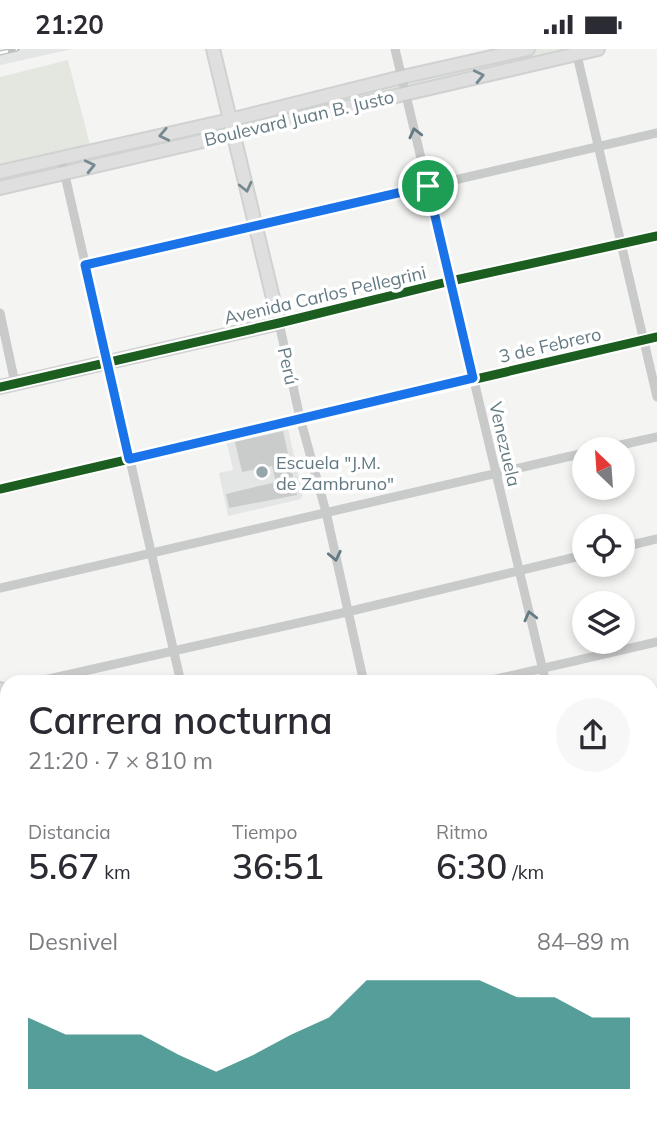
<!DOCTYPE html>
<html lang="es">
<meta charset="utf-8">
<style>
body{margin:0;font-family:Mulish,sans-serif;background:#f7f7f7;color:#2b2b33;height:100vh;display:flex;flex-direction:column;font-size:26px;white-space:nowrap}
*{box-sizing:border-box;margin:0}
p{font-size:23px;color:#7c7c81}
.icon{flex:none;width:38px;height:38px;fill:none;stroke:currentColor;stroke-width:2;stroke-linecap:round;stroke-linejoin:round}
.map{position:relative;flex:1;overflow:hidden}
.details{position:absolute;left:0px;top:626px;width:658px;height:450px;display:flex;flex-direction:column;background:#fff;border-radius:21px 21px 0 0;box-shadow:0 4px 10px #0003}
.details>*{flex:none}
.needle{width:46px;rotate:335deg}
.fabs{position:absolute;left:572px;top:388px;display:grid;gap:14px}
.fabs a{display:grid;place-items:center;width:63px;height:63px;border-radius:50%;background:#fff;box-shadow:0 4px 10px #0003;font-size:35px}
.pin{position:absolute;display:grid;place-items:center;width:60px;height:60px;color:#fff;margin:-30px;border:4px solid #fff;border-radius:50%;box-shadow:0 2px 7px #0007}
.round{display:grid;place-items:center;flex:none;width:74px;height:74px;border-radius:37px;background:#f7f7f7}
.summary{display:flex;align-items:center;justify-content:space-between;height:119px;padding:0 28px}
h1{font-size:38px;font-weight:600;line-height:52px}
.metrics{display:grid;grid-template-columns:repeat(3,1fr);gap:10px;height:119px;padding:7px 28px}
.metrics div{display:grid;align-content:center}
.metrics b{font-size:35px;font-weight:600}
.metrics small{font-size:19px;font-weight:400}
.metrics p{font-size:19px}
.chart{height:196px;padding:14px 28px}
.chart p{display:flex;justify-content:space-between}
.chart svg{width:100%;height:126px;margin-top:7px;fill:#0f766e;opacity:.7}
.status{display:flex;justify-content:space-between;align-items:center;height:49px;padding:0 35px;background:#fff;direction:ltr}
.status svg{height:19px;fill:currentColor}
.map>svg:first-child{display:block}
.built{fill:#e4e5e5}
.green{fill:#e4e6e0}
.building{fill:#cacccc}
.lines{fill:none;stroke-linecap:round;stroke-linejoin:round}
.secondary-casing{stroke:#d0d2d2;stroke-width:16}
.street{stroke:#c9caca;stroke-width:9}
.secondary{stroke:#dedfde;stroke-width:12}
.rail-casing{stroke:#bebfc1;stroke-width:5}
.rail{stroke:#fff;stroke-width:2.5;stroke-dasharray:8;stroke-linecap:butt}
.cycleway-casing{stroke:#fff;stroke-width:13}
.cycleway{stroke:#1b5e20;stroke-width:9}
.oneway{stroke:#768991}
.oneway2{stroke:#647a83}
.route-casing{stroke:#fff;stroke-width:14}
.route{stroke:#1a73e8;stroke-width:9}
.poi-dot{fill:#96a5aa;stroke:#fff;stroke-width:2.5}
.labels{text-anchor:middle;dominant-baseline:central;stroke-width:7;stroke-linejoin:round;paint-order:stroke}
.street-label{font-size:18px;fill:#647a83;stroke:#fff}
.poi-label{font-size:18px;fill:#647a83;stroke:#fff;text-anchor:start}
</style>
<div class="status"><b>21:20</b><svg viewBox="0 0 49 12"><path d="M0 12V9h3v3zM5 12V6h3v6zM10 12V3h3v9zM15 12V0h3v12zM26 1h20v11H26zM47 4h2v5h-2z"/></svg></div>
<div class="map">
<svg width="657" height="1076" viewBox="0 0 657 1076">
<rect width="100%" height="100%" fill="#f4f4f2"/>
<path class="built" d="M0,0H72L0,16Z
M284,377L288,380L303,445L301,450L228,467L219,424L233,421L226,391Z"/>
<path class="green" d="M528,0H598L0,139V123Z
M68,11L90,96L0,117V28Z"/>
<path class="building" d="M283,382L297,446L229,459L226,445L276,433L272,417L242,423L235,393Z"/>
<g class="lines">
<defs>
<path id="secondary" d="M0,123L230,71L402,28L528,0
M0,139L598,0
M0,338L279,274L213,0
M0,640L7,668
M103,1069L105,1076"/>
</defs>
<use href="#secondary" class="secondary-casing"/>
<path class="street" d="M395,0L546,634
M576,2L657,348
M61,109L181,634
M84,217L657,84
M0,264L15,334
M598,401L657,388
M0,440L657,288
M623,498L657,490
M0,539L584,404
M31,634L347,563L584,506
M364,634L326,463L300,369L279,274L451,232L657,187
M479,634L657,593
M0,743L7,742
M651,815L657,813
M651,915L657,914
M0,964L7,963
M651,1013L657,1012
M285,1069L286,1076
M467,1069L468,1076
M648,1069L649,1076
M391,1076L422,1069"/>
<use href="#secondary" class="secondary"/>
<defs>
<path id="rail" d="M0,4L17,0"/>
</defs>
<use href="#rail" class="rail-casing"/>
<use href="#rail" class="rail"/>
<defs>
<path id="cycleway" d="M0,338L279,274L451,232L657,187
M0,440L657,288"/>
</defs>
<use href="#cycleway" class="cycleway-casing"/>
<use href="#cycleway" class="cycleway"/>
</g>
<defs><path id="oneway-chevron" d="M-2-3.5L2.5 0L-2 3.5" fill="none" stroke-width="1.6" stroke-linecap="round" stroke-linejoin="round" transform="scale(1.75)"/></defs>
<g class="oneway">
<use href="#oneway-chevron" transform="translate(479 27) rotate(-13)"/>
<use href="#oneway-chevron" transform="translate(164 86) rotate(168)"/>
<use href="#oneway-chevron" transform="translate(90 117) rotate(-13)"/>
<use href="#oneway-chevron" transform="translate(246 138) rotate(77)"/>
</g>
<g class="oneway2">
<use href="#oneway-chevron" transform="translate(415 84) rotate(-104)"/>
<use href="#oneway-chevron" transform="translate(335 507) rotate(78)"/>
<use href="#oneway-chevron" transform="translate(530 567) rotate(-104)"/>
</g>
<g class="lines">
<defs>
<path id="route" d="M428,137L473,329L129,410L85,216Z"/>
</defs>
<use href="#route" class="route-casing"/>
<use href="#route" class="route"/>
</g>
<circle class="poi-dot" cx="262" cy="423" r="7"/>
<g class="labels">
<g class="street-label">
<text transform="translate(299 69) rotate(-13)">Boulevard Juan B. Justo</text>
<text transform="translate(325 246) rotate(-13)">Avenida Carlos Pellegrini</text>
<text transform="translate(550 296) rotate(-13)">3 de Febrero</text>
<text transform="translate(288 317) rotate(77)">Perú</text>
<text transform="translate(505 395) rotate(77)">Venezuela</text>
</g>
<g class="poi-label">
<text x="276" y="413">Escuela "J.M.<tspan x="276" dy="21">de Zambruno"</tspan></text>
</g>
</g>
</svg>
<div class="fabs">
<a><svg class="needle" viewBox="-14 -14 28 28"><path d="M0-13l5 13h-10z" fill="#e53935"/><path d="M0 13l5-13h-10z" fill="#7c7c81"/></svg></a>
<a><svg class="icon" aria-label="locate" viewBox="0 0 24 24"><circle cx="12" cy="12" r="6"/><path d="M12 2v4M12 18v4M2 12h4M18 12h4"/></svg></a>
<a><svg class="icon" aria-label="layers" viewBox="0 0 24 24"><path d="M12 4l9 5-9 5-9-5zM3 14l9 5 9-5"/></svg></a>
</div>
<div class="pin" style="left:428px;top:137px;background:#1e9e55"><svg class="icon" aria-label="arrive" viewBox="0 0 24 24"><path d="M6 21V4h12l-3 4 3 4H6"/></svg></div>
<section class="details">
<div class="summary"><div><h1>Carrera nocturna</h1><p>21:20 · 7 × 810 m</p></div><a class="round"><svg class="icon" aria-label="share" viewBox="0 0 24 24"><path d="M12 15V3M7 8l5-5 5 5M5 13v7h14v-7"/></svg></a></div>
<div class="metrics">
<div><p>Distancia</p><b>5.67<small> km</small></b></div>
<div><p>Tiempo</p><b>36:51</b></div>
<div><p>Ritmo</p><b>6:30<small> /km</small></b></div>
</div>
<div class="chart"><p><span>Desnivel</span>84–89 m</p>
<svg viewBox="0 0 160 44" preserveAspectRatio="none"><path d="M0 44V19L10 25L20 25L30 25L40 32L50 38L60 32L70 25L80 19L90 6L100 6L110 6L120 6L130 12L140 12L150 19L160 19V44z"/></svg>
</div>
</section>
</div>
